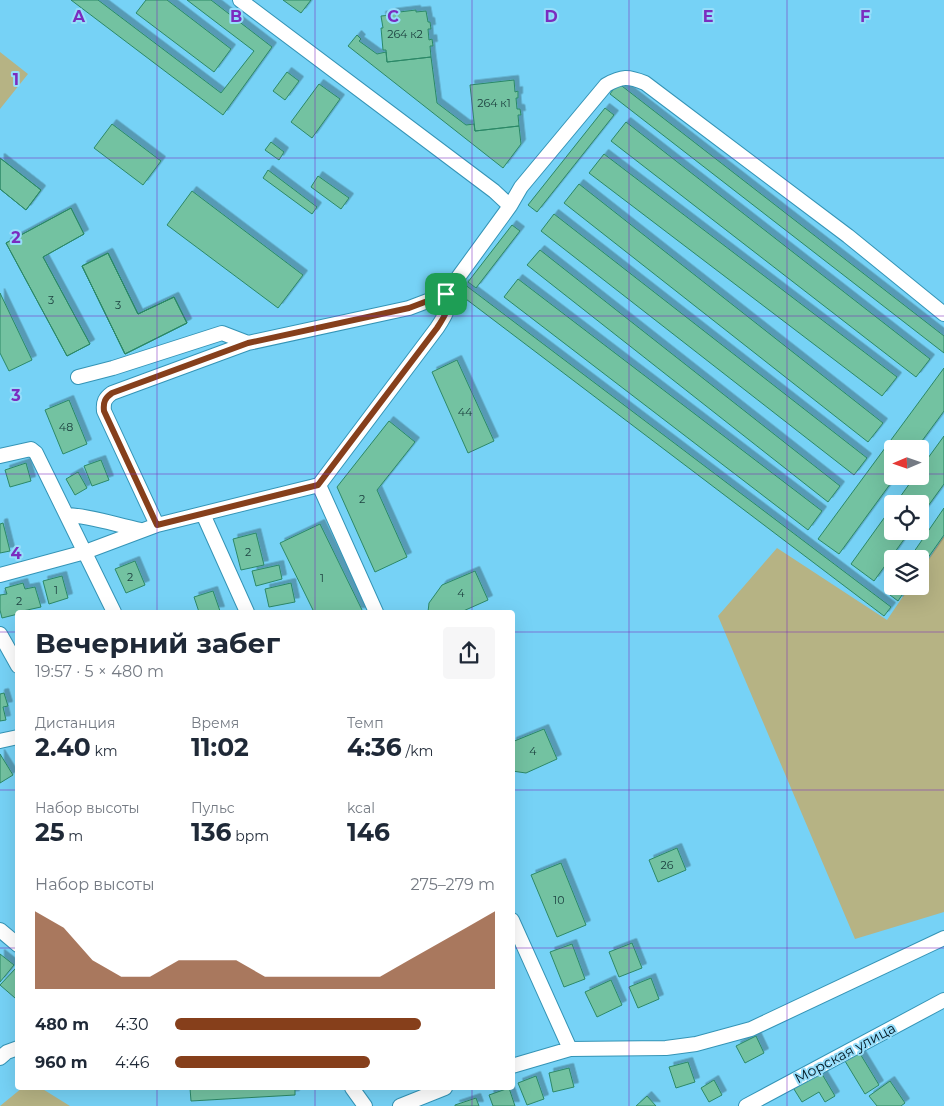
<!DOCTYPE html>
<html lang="ru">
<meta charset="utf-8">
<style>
body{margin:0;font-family:Montserrat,sans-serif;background:#f6f6f7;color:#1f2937;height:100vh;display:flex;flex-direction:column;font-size:19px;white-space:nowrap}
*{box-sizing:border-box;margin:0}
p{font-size:16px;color:#747a83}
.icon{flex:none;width:28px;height:28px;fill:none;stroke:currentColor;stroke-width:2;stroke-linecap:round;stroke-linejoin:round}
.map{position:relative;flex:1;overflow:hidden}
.side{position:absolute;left:15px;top:610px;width:500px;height:480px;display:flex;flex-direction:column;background:#fff;border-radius:5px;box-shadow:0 5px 20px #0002}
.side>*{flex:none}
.needle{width:32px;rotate:268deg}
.fabs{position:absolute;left:884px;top:440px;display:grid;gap:10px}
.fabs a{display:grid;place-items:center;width:45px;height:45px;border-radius:5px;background:#fff;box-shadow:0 5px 20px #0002;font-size:25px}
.pin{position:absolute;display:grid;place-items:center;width:42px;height:42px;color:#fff;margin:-21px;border-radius:10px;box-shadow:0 2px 8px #0006}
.round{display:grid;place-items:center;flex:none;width:52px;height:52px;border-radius:5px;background:#f6f6f7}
.headline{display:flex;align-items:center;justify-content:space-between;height:85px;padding:0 20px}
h1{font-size:28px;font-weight:700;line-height:38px}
.stats{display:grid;grid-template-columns:repeat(3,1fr);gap:8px;height:85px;padding:5px 20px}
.stats div{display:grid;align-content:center}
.stats b{font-size:25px;font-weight:700}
.stats small{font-size:14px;font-weight:400}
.stats p{font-size:14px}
.chart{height:140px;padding:10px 20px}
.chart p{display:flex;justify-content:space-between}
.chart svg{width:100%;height:90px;margin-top:5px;fill:#863f1b;opacity:.7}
ul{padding:0 20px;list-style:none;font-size:16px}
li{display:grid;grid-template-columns:80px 60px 1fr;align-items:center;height:38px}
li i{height:12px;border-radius:6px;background:#863f1b}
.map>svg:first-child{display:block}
.green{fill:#b6b384}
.building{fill:#73c2a1;stroke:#2c8867;filter:url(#shadow)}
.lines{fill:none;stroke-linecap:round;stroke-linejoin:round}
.minor-casing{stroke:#3494b6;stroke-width:16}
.minor{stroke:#fff;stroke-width:14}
.route-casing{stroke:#fff;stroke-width:10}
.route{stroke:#863f1b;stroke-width:6}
.grid{fill:none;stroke:#7b2cbf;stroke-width:1;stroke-opacity:0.55}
.labels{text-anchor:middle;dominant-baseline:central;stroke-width:4;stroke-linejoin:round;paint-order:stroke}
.number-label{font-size:11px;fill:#1d4140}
.street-label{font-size:14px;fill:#001620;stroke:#96ddfa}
.grid-label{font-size:16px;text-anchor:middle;font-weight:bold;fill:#7b2cbf;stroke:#96ddfa;stroke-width:4;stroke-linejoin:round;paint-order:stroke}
</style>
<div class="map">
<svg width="944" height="1106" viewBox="0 0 944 1106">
<defs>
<filter id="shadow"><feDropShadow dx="4.5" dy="-4.5" stdDeviation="0" flood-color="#0004"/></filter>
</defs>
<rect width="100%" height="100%" fill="#76d2f6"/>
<path class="green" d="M0,52L28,74L0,109Z
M944,536V912L855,939L718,616L777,548L887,620L910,586H920V572Z
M22,1088H41L70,1106H0Z"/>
<path class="building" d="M71,0H98L221,93L254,51L187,0H211L272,47L223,115Z
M146,0H167L231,49L214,72L136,13Z
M283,0H311L301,13Z
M416,10V12L426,11L428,22H430L431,29H428L429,40L432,39L433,46H430L431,57L387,62L386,50H383L381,28H383L381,16L391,15V13Z
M357,35L361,39L359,41L377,54L386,52L387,62L431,57L437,103L466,125L474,124L475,131L519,126L521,144L503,168L348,46Z
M287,72L299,81L285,100L273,91Z
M514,80L515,92L518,91V98H516L517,109H520L521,115H518L519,126L475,131L470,85Z
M618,83L944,336V353L610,94Z
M319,84L340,99L312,138L291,122Z
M605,108L614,115L537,212L528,205Z
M626,122L930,359L916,377L611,141Z
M112,124L161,161L143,185L94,148Z
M271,142L284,152L279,160L265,150Z
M604,154L897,377L882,396L589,173Z
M0,158L41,190L26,210L0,189Z
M0,158L41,190L26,210L0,189Z
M268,170L317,207L312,214L263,178Z
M318,176L349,198L341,209L311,187Z
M579,184L883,423L868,442L564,203Z
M192,191L303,275L278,308L167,225Z
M71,208L84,234L43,257L90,344L67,356L6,243Z
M71,208L84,234L43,257L90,344L67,356L6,243Z
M554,214L867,458L854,475L541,231Z
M512,225L520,231L476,288L468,282Z
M540,250L840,486L828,502L527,265Z
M108,253L138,314L174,297L187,323L125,354L82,266Z
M108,253L138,314L174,297L187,323L125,354L82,266Z
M108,253L138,314L174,297L187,323L125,354L82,266Z
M518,279L822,511L808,530L504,297Z
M464,284L891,607L884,616L458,293Z
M0,293L32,360L9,371L0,353Z
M457,360L494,441L468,453L432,372Z
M944,368V411L916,449H892V476H896L839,554L818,539Z
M69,400L87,444L63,454L45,410Z
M389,421L415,442L377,490L407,557L375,572L337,487Z
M944,436V484L920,517V504H895L915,476H920V469Z
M101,460L109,480L92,486L84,466Z
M26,463L31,481L10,487L5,470Z
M78,472L87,488L75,495L66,479Z
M892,507V531H910L874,581L851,564Z
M944,508V535L920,569V559H909Z
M3,523L10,551L0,553V524Z
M320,524L363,612H314L280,543Z
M256,533L264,565L241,570L233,539Z
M135,561L145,585L126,593L115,569Z
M279,565L282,579L256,586L252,571Z
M475,571L488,600L461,612H428L429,603L442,585Z
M62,576L68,598L49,604L43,581Z
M892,582V586H908L898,601L886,592Z
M23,583L25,589L35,587L41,607L18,612V614L2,618L0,610V595L7,594L5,588Z
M291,583L295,602L269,607L265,589Z
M213,591L220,611L199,612L194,597Z
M4,693L8,706L3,707L6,720L0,721V694Z
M544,729L557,759L526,773L512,771V742Z
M0,754L13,775L0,783Z
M677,848L686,870L658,882L649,860Z
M561,863L586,925L557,937L531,875Z
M632,943L642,968L619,977L609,952Z
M572,944L585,979L564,987L550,952Z
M0,954L14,965L0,982Z
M16,968L18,969V994L15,998L0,985Z
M651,978L659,999L638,1008L629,987Z
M611,980L622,1005L597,1017L585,992Z
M756,1036L764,1053L745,1063L736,1046Z
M859,1052L879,1085L865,1094L845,1061Z
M688,1062L695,1082L676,1088L669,1067Z
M569,1068L574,1087L553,1092L549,1073Z
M819,1069L835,1096L825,1102L819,1092L802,1102L792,1086Z
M536,1076L544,1099L527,1105L518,1083Z
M714,1080L722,1095L709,1102L701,1088Z
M890,1081L905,1103L901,1106H877L869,1096Z
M190,1088H295V1095L191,1101Z
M509,1088L515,1106H493L489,1095Z
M647,1096L656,1106H636Z
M476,1098L479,1106H455V1105Z"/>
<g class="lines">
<defs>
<path id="minor" d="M240,0L494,191L510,206
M78,377L113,368L222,333L248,343L409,308L446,294
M0,456L31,449L36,453L114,612
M319,485L376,612
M203,514L247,612
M67,515C92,516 116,525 141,530
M157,525L104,411C103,402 105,398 112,393L248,343
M0,575L85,552L157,525L319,485L437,328C445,316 451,307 446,294L510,206L521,187L606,85C622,76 628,76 645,83L848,236L944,314
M0,634L18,666
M0,741L18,737
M512,920L570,1049
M0,930L18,945
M0,1058L7,1052L18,1048
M512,1066L570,1049L666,1048L696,1044L751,1029L944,938
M352,1088L365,1106
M400,1106L445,1088
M746,1106L944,1000"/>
</defs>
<use href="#minor" class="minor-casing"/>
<use href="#minor" class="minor"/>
</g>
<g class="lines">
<defs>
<path id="route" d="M446,294C451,307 445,316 437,328L318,485L157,525L104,411C103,402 105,398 112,393L248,343L409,308Z"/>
</defs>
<use href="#route" class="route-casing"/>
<use href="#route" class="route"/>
</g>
<path class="grid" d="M157,0V612M315,0V612M472,0V612M629,0V1106M787,0V1106M0,158H944M0,316H944M0,474H892M920,474H944M0,632H18M512,632H944M0,790H18M512,790H944M0,948H18M512,948H944M157,1088V1106M315,1088V1106M472,1088V1106"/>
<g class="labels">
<g class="number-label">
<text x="405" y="34">264 к2</text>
<text x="494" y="103">264 к1</text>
<text x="51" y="300">3</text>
<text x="118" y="305">3</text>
<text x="465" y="412">44</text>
<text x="66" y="427">48</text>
<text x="362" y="499">2</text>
<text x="248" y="552">2</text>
<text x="130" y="577">2</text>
<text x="322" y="578">1</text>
<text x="56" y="590">1</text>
<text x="461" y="593">4</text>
<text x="19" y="601">2</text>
<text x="533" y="751">4</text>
<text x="667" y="865">26</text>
<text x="559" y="900">10</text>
</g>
<g class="street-label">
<text transform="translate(845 1053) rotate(-28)">Морская улица</text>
</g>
</g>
<g class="grid-label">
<text x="79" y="22">A</text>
<text x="236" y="22">B</text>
<text x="393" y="22">C</text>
<text x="551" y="22">D</text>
<text x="708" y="22">E</text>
<text x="865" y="22">F</text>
<text x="16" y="85">1</text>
<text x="16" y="243">2</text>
<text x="16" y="401">3</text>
<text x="16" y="559">4</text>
</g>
</svg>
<div class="fabs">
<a><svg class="needle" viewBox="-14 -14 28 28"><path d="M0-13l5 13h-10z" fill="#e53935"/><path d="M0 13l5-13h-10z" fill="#747a83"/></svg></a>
<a><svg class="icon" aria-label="locate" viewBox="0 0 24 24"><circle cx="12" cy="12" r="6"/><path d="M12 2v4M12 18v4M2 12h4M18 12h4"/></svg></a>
<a><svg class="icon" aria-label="layers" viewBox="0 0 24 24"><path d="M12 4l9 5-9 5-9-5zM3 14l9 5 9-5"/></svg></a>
</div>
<div class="pin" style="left:446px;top:294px;background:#1e9e55"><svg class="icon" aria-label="arrive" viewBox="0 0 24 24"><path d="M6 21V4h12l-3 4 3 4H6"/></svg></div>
<section class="side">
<div class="headline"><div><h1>Вечерний забег</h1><p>19:57 · 5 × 480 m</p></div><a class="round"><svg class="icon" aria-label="share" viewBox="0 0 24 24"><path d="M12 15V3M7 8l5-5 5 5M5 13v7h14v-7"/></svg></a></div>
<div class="stats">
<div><p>Дистанция</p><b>2.40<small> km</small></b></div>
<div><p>Время</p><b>11:02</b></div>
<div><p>Темп</p><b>4:36<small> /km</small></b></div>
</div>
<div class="stats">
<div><p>Набор высоты</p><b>25<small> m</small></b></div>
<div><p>Пульс</p><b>136<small> bpm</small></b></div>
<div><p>kcal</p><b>146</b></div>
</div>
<div class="chart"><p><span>Набор высоты</span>275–279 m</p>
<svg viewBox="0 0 160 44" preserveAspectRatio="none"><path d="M0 44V6L10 14L20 30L30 38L40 38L50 30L60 30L70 30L80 38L90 38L100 38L110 38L120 38L130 30L140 22L150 14L160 6V44z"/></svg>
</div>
<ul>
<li><b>480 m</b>4:30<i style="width:77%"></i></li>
<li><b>960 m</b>4:46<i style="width:61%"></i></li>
</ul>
</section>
</div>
